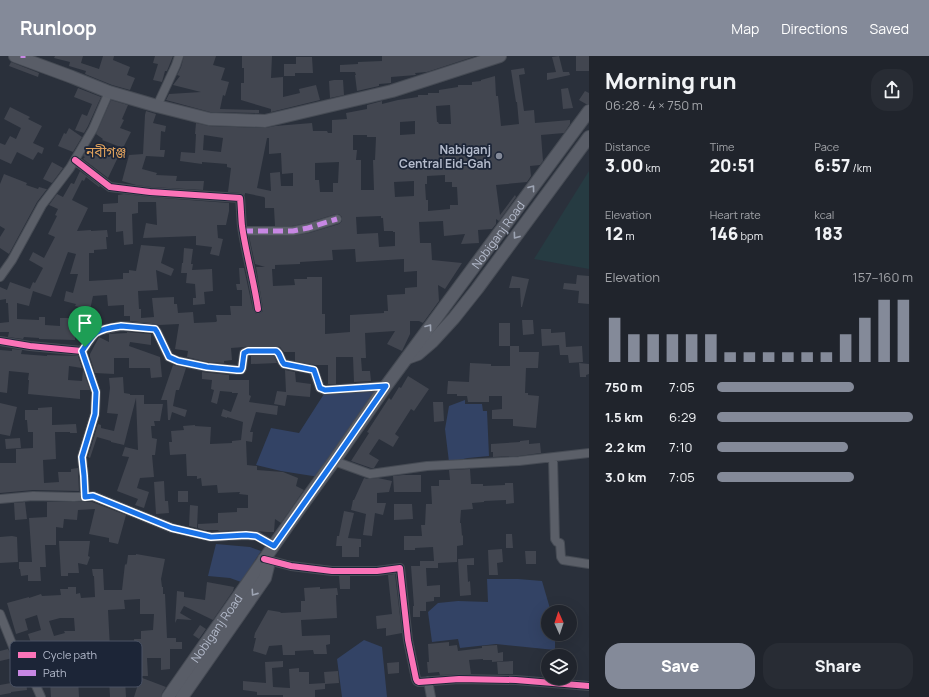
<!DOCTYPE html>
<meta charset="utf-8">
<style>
body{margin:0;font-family:Manrope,"Noto Sans Bengali",sans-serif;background:#282c34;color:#f1f3f6;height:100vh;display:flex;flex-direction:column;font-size:15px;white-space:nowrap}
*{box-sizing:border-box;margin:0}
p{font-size:13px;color:#a2a4a9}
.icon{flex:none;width:22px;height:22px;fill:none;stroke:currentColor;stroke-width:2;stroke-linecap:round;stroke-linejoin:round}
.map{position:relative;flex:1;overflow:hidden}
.drawer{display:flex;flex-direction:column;background:#20242c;width:340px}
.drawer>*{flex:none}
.needle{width:26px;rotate:357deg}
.controls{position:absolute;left:541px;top:549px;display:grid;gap:8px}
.controls a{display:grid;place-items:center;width:36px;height:36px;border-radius:50%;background:#20242c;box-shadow:0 4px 16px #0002,0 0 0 1px #3d4148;font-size:20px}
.pin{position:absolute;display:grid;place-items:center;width:34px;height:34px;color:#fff;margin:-41px -17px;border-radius:50% 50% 50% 0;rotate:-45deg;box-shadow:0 0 4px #0007}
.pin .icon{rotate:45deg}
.round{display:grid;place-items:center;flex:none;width:42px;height:42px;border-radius:16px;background:#282c34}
.summary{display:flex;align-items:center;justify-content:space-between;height:68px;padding:0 16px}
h1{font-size:22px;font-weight:800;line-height:30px}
.figures{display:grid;grid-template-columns:repeat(3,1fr);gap:6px;height:68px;padding:4px 16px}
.figures div{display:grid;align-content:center}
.figures b{font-size:17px;font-weight:800}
.figures small{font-size:11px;font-weight:400}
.figures p{font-size:11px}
.chart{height:112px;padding:8px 16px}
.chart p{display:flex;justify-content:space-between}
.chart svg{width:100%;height:72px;margin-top:4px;stroke:#848a99;stroke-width:6}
.button{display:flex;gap:8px;margin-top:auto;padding:8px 16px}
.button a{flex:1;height:46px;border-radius:16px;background:#848a99;color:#fff;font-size:16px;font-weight:800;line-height:46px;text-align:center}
.button a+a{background:#282c34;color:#f1f3f6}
ul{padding:0 16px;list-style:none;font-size:13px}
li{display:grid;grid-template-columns:64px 48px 1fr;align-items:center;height:30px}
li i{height:10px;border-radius:5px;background:#848a99}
header{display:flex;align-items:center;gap:24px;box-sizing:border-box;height:56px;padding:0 20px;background:#848a99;color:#fff}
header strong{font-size:19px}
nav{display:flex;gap:22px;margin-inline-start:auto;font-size:14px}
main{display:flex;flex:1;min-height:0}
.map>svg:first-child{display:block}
.green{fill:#263b42}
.water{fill:#334365}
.building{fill:#424650;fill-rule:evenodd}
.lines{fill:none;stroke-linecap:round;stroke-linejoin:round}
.minor-casing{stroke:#464b54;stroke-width:10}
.secondary-casing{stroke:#464b54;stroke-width:14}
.minor{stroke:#5b5f68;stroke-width:8}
.secondary{stroke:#595d67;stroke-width:12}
.quiet{stroke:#c787e3;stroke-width:5;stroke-dasharray:10 5;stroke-linecap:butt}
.cycleway-casing{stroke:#1c2537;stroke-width:8}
.cycleway{stroke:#fb73b8;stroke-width:6}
.oneway{stroke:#9da4b3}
.route-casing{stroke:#fff;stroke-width:8}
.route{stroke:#1a73e8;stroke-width:5}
.poi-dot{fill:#848a99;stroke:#1c2537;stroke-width:1.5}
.labels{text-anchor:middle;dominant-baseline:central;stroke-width:3.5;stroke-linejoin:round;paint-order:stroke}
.poi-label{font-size:12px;font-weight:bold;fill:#b4bbcc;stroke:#1c2537;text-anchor:end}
.street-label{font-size:12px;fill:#b4bbcc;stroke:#1c2537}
.quarter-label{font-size:14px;fill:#dfa15c;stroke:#1c2537}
.key{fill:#1c2537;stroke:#4a5264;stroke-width:1}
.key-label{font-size:11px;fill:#b4bbcc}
</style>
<header>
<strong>Runloop</strong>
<nav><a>Map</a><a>Directions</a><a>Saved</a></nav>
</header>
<main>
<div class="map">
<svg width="589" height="641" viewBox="0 0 589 641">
<rect width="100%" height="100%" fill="#2a303b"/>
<path class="green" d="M589,115V213L534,203Z"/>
<path class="water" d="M380,335L319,421L281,415L256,409L271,372L299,377L324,338Z
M465,344V348H482L483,355H487L489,400L468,402L449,406L445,373L449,350Z
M216,488L250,491L261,495L241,526L230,522L208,520Z
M487,523H518L542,525L551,556H548V578H555V594L496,588L460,592L458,583L432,586L428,556L438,547L458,545L488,546Z
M364,584L382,591L387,641H342L337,603Z"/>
<path class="building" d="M55,0H83L81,7L99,13L103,0H114L113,4L130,11L127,19L135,22L130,34L112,29L85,18L86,15L69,10L70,6L54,2Z
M155,0H173L167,15H165L162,26L153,24L158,8L153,7Z
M184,0H216L213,9L225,12L221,24L229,26L225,40L223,39L220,53L259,54V57L210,56L166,44L169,38L201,36L173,29L180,20L177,19L181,11Z
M242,0H272L271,22L283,21V41L300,37L299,33L316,29L320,44L271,56V53L241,44V27H244V12H242Z
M382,0H476L427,16L415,17L416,19L391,21V27L379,28V30L357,35L355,19H356L355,16H340V9L358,8V6L382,5Z
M559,0L563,16H569L570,19L547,24V17L556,16L552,1Z
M576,0H589V15H576Z
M296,1H312L313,17H295V20H284V8H296Z
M11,6L39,17L38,21L9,10Z
M524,12L525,18L519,19L524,55L534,54L535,67L570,64V68L564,77L541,79L543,105L540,109L530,110L531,120L527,126L496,129L500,159L515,139L516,141L499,165L496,163V168L492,173L478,174L479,187L461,188L465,178L444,180L443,165L419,166L420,187H431L432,204L462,207L445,233L438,229L439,245L423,267L419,265H410V278L402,295L387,288L395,275L365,277L366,302H361L362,315H370L371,325L354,326L353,301H336V328H328V309H315L311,308L295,305V296H284L280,291L276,290H248L244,291L231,292L232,304L224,305V307L208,306L187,301L188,295L175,293L179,268L159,269L151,267L130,265V260H124V249L108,250L107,239L93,240L90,254L75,250L76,248L64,245L66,235L73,237L78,218H70L76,198L68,196L51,241L33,235L29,250L17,247V263L39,264V261H45V269L60,270V262H71L70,267L95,268V270L84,272L89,275L87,278H75V284L39,283V282L24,281L23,283L8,281L9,276H0V267L9,266L8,247H6V243L0,244V231L7,234L10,226L30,233L33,226L35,227L43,212L29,204L33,196L44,202L55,181L48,178L57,160L55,159L58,153L49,149L57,138L63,141L71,127L74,128L80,115L100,130L99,131L86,121L84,125L82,124L72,144L88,152L77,175L91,174V175L107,174L108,181H106L107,193L94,194V197H89V225L123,223V217H129V214L136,215L141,189L165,191L161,207L174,213L171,220L156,214L158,234L138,235L139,253H141V262L154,261L152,242L174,241V248H177L178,257L193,256L194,267L216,266L217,265L216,259H231L230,250H242V234H237L236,228H240L239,212H244L253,254L256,258H259L263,255V252L256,211H265L255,208L249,180H293L309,177L339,168L342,165V161L339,158H336L307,167L292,170H275L274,152H265V142L264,141L245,137V139L240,137L228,136L231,112L227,111V108L202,106V108L180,105L181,96L195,97L196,78H195L196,67L209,70L265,72L275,70L312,67L313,75H327L328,77H332V64L347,63L346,57L367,53V49L382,45V48L398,44L418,41V39H428V37H439V34L458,31V29H472V26L481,25V24L495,20L496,40H498L501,70L519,68L517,46H516L511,14ZM450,49L451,68H439L438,66H437L436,50ZM415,65V78L400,79V66ZM204,79L223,82L221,96L203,94ZM353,79H367V81H376L375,104H373L374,134H361V104H356L357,94H353ZM267,82H269V98L281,97L282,118L293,117V130H281L280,116L270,117L271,135L257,132ZM339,106L338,127H333V136H320L319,124H315V107ZM445,119V126H452V131H457L458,149H450V153L428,155V144H426L425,128H427V120ZM414,125V140L395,141L394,126ZM381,160V162H383L384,175H393V176H395V190L379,191L378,177L357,178L356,161ZM355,193L356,206L404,203V216L417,215V231L405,232V238L387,239L388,255H384V257L350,259V276L325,278V258H322V221H307V223H294L295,229L273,230L272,213H275V209L300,208V206L333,204L332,194Z
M334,24H343L344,39L330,42L329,25Z
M78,32L101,41L88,70L84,77L75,74L82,58L87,60L92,48L74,41Z
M568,32L573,52L563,53L561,33Z
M585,35L589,37V48H586L579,44Z
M111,44L128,49L122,63L124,64L120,72L131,76L123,92L102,84L103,83L96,78Z
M10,51L30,61L28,63L42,70L33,87L44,92L42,98L38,96L33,104L17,96L11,108L0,103V87L5,89L10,80L16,83L21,72L4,63Z
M146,55L156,58L153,67L166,70L165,76L161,75L160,94H165L164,101L146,100L142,113L157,117L156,119L177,120L176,125H204L203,134L151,131L136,129L122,125L129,99L143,98L145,59Z
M69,72L82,81L73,96L58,90L64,77L66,78Z
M89,90L95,94L96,92L108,100L119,99L108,122L83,103L85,101L83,100Z
M52,106L63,112L52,127L43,123Z
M4,118L27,127L26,129L38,133L39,131L46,133H47L37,146L9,198L0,192V181L5,173L0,170V128Z
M124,138L150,141L229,147V155L226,169H217L218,182L223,183L219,200L210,198L212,191L196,189V180L143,182L146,167L157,169L156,146H138V157L132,158L133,188L124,189L123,175L116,176V156H103V148L118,147V139Z
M184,192L193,193L191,208H193L192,214L212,213L213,235L204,236L205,248L193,249V242H196L195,228L186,227L187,217H181L182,207H183Z
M577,219L589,220V248L578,247L579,235L563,233L564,227L576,228Z
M512,220L529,223L522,251H521L520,232H509Z
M522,264H533L534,278L523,279Z
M499,267H510V290H499Z
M541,273H551V277L565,276L566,291L582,290L583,306L569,307L568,299H560L559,289L542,290Z
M127,276L151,278V289L130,286L129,290L160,301L162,321L151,322L150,312H129V302H114V318L95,317L90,301V298L99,281L109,286V278L127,277Z
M510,290H519V296H539L538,312H526L525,337H528V339L539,340L536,372L513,370V363H492V354L502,353V340H489V346H468L467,340H457V338H447L448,325L469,326L470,307L491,308V310H510Z
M12,293L22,294L21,298L47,300V299L78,300L82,312L69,310L68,324L82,325L83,314L90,334H80V343L28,338L29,324H28L29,317L9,315L7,337L0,336V294L12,295Z
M251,300H274L277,307L251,308Z
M579,307L589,308V318L586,319V321H580Z
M173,309L186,312L179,334H176L173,350L187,354L185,361L172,356L170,364H168L167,344H161Z
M285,314L295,316L296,326L311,328L310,341L287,339L285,350L274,348L277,335L286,336Z
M202,316L229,319V324H249V339L251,340L249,346L278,350L277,359L256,356L250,376H253L252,386L246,385L247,409L257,410V414L283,416L298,422L296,430L304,434L281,467L275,463L274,476H267L246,474L219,475L218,474H204L198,472V468L218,467V457L237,456V452H248V439L239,438L240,436L218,437L217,429L202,430L201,422L197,423V420H187L186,398L170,399L169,386H172L171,375L184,374L183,370L195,369V370L211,371L210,388L232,387V385L241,384L243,366L227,361V362L221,360L223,353L231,356L238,337H232V336L220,335L217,348L211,346L214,334L211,333L212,324L202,323Z
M408,320L429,333L414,355L411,353L395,378L399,381L393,391L379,383L369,398L379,404L374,412H371L351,405L369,377L367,376L389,342L391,344L399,331L401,332Z
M123,321L124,337L130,338V339H144V348H163L160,365H154L155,370H151L152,382L157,383L155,399H152L154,421L140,422L137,432L149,436L144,452L135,449L138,443L117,435L129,401L122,400L125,391L138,394L136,342L124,389L111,386V385L97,381L90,402L88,401L98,368L101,369V372L114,375L118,358L107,357L110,332L109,322Z
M433,346H443L444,365L434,366Z
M0,347L17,351L10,380L0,378Z
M52,351V369L76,368L77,377H70V376H55L56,403L43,404L44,427L59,426L58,416H71V413L78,412L79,435L33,434L0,437V407H16V393L33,392V376H28L27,364H25V354H38V352Z
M20,382L21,392L6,393L5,383Z
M529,384V388L540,387L541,397L519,400L493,401V396H491V388L520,386V385Z
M470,413L471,428H483V430L505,429V427H513L514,447L506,448V444L484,445V446L472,447L473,453L461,454L460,467H461L462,480L463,479V489L457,490V506L438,507V512H426L427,530L440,529V541H434V545L426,546V555H420V561H413V550H414L411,510H420V505H434L433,491L415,492V494H404V480H422L421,469H425L426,448H432L431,430H439V424H450L449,414Z
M403,419H421V436H394L393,420Z
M364,422L368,423L378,422L392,425L389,436L377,437V447H386L383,459L375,457L372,480L363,479L366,458L351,454L353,444H354Z
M164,425L165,445H168L169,457L156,458L154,426Z
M178,435H188V446H178Z
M25,446L27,463L15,464L14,447Z
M47,446H92L126,459L118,488L109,486V482L89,478L95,453L78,454L77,464L64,463L63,472L56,471V489H45L46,511H40L41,525H28V519L21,520L20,513H19V506H32L29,462L47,461Z
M394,448H412L413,463L394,464Z
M190,449L198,450L197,472L189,470Z
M344,455L354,457L348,482L361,483V491H359V501H342V490H336L337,480H339Z
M506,478H512L513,492H506Z
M12,480L17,481L18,506L0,507V481Z
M59,485H90L88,500L90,501L87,509L78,507L79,517H68V520H61Z
M502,493L503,506L497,507L498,519H489L488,494Z
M525,495H536V508H526Z
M136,498L165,503L161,523L162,531H163V538H165L167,582H176V586H182V593H170V613L161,614V602H147L148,620H137L166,631L162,637L161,641H134L140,622L125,623L126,641H110L109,623L88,624L87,616L104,615L103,587L77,588L78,597L65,598V604H48L47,601L32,602L31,587L28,578L41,574L37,559L25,563L28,574L16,578L7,547L29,541V542L41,538L42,540L61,539L60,533H68V531H76V538L80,537L81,542L95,541L94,520H93L92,513H103L104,534H122L125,508L126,509L127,507L128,499H136ZM140,543V558H154L153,574L141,575V583H134L135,592L110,593L108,554L125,553L124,544ZM60,562H74L75,575H64L65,577L54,580L49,565Z
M474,502V509H467L468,526L470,525L471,539L460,540L458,503Z
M395,518L402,577L386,580V572L377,573L376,560L392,558L388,519Z
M339,520H350V533H340Z
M207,526L234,531L233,535L213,564L184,550L180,557L192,564L177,563L175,567L177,535L184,536V541L205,544Z
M320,531V533L337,532L338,539H336L337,562L301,564L302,580L330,579V588L326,589L327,598H314L313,594L295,595V599H283L282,589L269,590L266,599L253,595L256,582H254L255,577L268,554L280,556L281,557L301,556V545H305L304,532Z
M200,569L206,573L199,583L193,579Z
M449,586V590L457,589L458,595L482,592V590L497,589L498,597L503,596V605L492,606V604H483V603L469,604L471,618L440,619L439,616L428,617L427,606H429L428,588Z
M8,593L13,602L0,605V595Z
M283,605V611L272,612L273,631L290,632L289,613L299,612V616H309V628L325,627L324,616L338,615L339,627L325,628V633L315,634V641H283V639H257V636L243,634V625L266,627L265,606Z
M513,605V618H498L497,606Z
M399,606V617L388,618L387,607Z
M60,614L61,622L78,621L79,641H51L50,626H47L45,617Z
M26,624L27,634L11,636V637L0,639V629L11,627V626Z"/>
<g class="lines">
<defs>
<path id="minor" d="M157,50L176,9L179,0
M75,104L110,131L150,136L240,142C241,151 241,161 242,170C246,198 254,225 258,253
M243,175H293L308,172L337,163
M0,221L12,204L42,149L70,112L93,73L109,36
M0,285L30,290L82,295L94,278L101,274L121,270L151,272L155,273L157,276L169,301L178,305L207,311L237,314H241L242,312L244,297L248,295H276C281,299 280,304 284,308L310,313L314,315L320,332L325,334L386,330
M82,295L96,336L95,358L82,401L84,420L85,441
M553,402L555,483L557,486L560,487L561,501L563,504L589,508
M334,405L370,418L427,410L519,405L589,397
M0,443L33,440L74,441L93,440L172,472L211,481L246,479L257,480L274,490
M264,503L291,510L332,515H377L400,512L408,584L416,623L417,625L419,626L459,623L516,624L589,630
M0,558L14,593L30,616L41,641
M428,625L431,641"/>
<g id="secondary">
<path d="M15,0L72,21L109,36L157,50L209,63L265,65L392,35L500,0"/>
<path d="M407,302L418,298L432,286L454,262L477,233L589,81"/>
<path id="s1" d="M168,641L300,452L334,405L386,330L589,55"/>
<path d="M182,641L265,522L268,510L264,503"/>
</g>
</defs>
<use href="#minor" class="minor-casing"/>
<use href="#secondary" class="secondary-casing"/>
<use href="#minor" class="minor"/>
<use href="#secondary" class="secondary"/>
<path class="quiet" d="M23,2V0
M243,175H293L308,172L337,163
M82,295L96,336L95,358L82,401L84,420L85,441"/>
<defs>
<path id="cycleway" d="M75,104L110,131L150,136L240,142C241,151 241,161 242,170C246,198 254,225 258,253
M0,285L30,290L82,295L94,278L101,274L121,270L151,272L155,273L157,276L169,301L178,305L207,311L237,314H241L242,312L244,297L248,295H276C281,299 280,304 284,308L310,313L314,315L320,332L325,334L386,330
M264,503L291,510L332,515H377L400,512L408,584L416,623L417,625L419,626L459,623L516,624L589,630"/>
</defs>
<use href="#cycleway" class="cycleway-casing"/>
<use href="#cycleway" class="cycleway"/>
</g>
<defs><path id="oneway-chevron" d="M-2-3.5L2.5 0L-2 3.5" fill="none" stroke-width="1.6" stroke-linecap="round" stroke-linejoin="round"/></defs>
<g class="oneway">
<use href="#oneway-chevron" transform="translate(532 132) rotate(-53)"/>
<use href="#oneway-chevron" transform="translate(516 180) rotate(126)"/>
<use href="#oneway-chevron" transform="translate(429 271) rotate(-53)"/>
<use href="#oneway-chevron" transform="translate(254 537) rotate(125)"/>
</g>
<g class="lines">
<defs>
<path id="route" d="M121,270L155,273L157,276L169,301L178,305L207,311L237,314H241L242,312L244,297L248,295H276C281,298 280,304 284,308L314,314L320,332L325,334L386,330L334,405L274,490L256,480L246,479L211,481L172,472L93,440L85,441L84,420L82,401L95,358L96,336L82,295C86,290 90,282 96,277C103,272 113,271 121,270Z"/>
</defs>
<use href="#route" class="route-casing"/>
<use href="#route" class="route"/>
</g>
<circle class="poi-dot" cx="499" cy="100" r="4"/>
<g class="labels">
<g class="poi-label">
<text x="491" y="93">Nabiganj<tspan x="491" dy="14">Central Eid-Gah</tspan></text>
</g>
<g class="street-label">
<text stroke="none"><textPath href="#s1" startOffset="568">Nobiganj Road</textPath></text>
<text stroke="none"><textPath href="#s1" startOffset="84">Nobiganj Road</textPath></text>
</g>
<g class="quarter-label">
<text x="106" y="95">নবীগঞ্জ</text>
</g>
</g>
<rect x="10" y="585" width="132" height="46" rx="6" class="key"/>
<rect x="18" y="596" width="18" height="6" fill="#fb73b8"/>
<rect x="18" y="614" width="18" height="6" fill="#c787e3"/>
<g class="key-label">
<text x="43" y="603">Cycle path</text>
<text x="43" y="621">Path</text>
</g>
</svg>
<div class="controls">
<a><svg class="needle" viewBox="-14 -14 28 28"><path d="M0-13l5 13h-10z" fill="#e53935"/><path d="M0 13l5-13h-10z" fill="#a2a4a9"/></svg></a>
<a><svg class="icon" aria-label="layers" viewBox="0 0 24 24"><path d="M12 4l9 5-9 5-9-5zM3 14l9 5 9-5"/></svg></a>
</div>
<div class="pin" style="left:85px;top:291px;background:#1e9e55"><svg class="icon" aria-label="arrive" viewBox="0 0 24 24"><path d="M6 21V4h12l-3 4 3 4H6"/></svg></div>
</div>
<section class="drawer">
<div class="summary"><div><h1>Morning run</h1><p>06:28 · 4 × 750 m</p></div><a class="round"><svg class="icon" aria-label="share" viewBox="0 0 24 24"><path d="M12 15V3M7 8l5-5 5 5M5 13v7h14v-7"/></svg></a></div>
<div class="figures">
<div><p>Distance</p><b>3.00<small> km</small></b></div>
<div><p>Time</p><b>20:51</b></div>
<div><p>Pace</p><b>6:57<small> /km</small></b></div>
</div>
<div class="figures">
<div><p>Elevation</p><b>12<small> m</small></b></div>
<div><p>Heart rate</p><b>146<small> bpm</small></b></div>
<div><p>kcal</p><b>183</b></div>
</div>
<div class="chart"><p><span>Elevation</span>157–160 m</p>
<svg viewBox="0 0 160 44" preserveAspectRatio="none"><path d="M5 44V17M15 44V27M25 44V27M35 44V27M45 44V27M55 44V27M65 44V38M75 44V38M85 44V38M95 44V38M105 44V38M115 44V38M125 44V27M135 44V17M145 44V6M155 44V6"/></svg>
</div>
<ul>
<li><b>750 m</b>7:05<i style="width:70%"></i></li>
<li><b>1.5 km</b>6:29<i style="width:100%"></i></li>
<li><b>2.2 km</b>7:10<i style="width:67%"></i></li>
<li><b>3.0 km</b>7:05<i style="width:70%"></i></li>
</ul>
<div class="button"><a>Save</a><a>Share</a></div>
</section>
</main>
